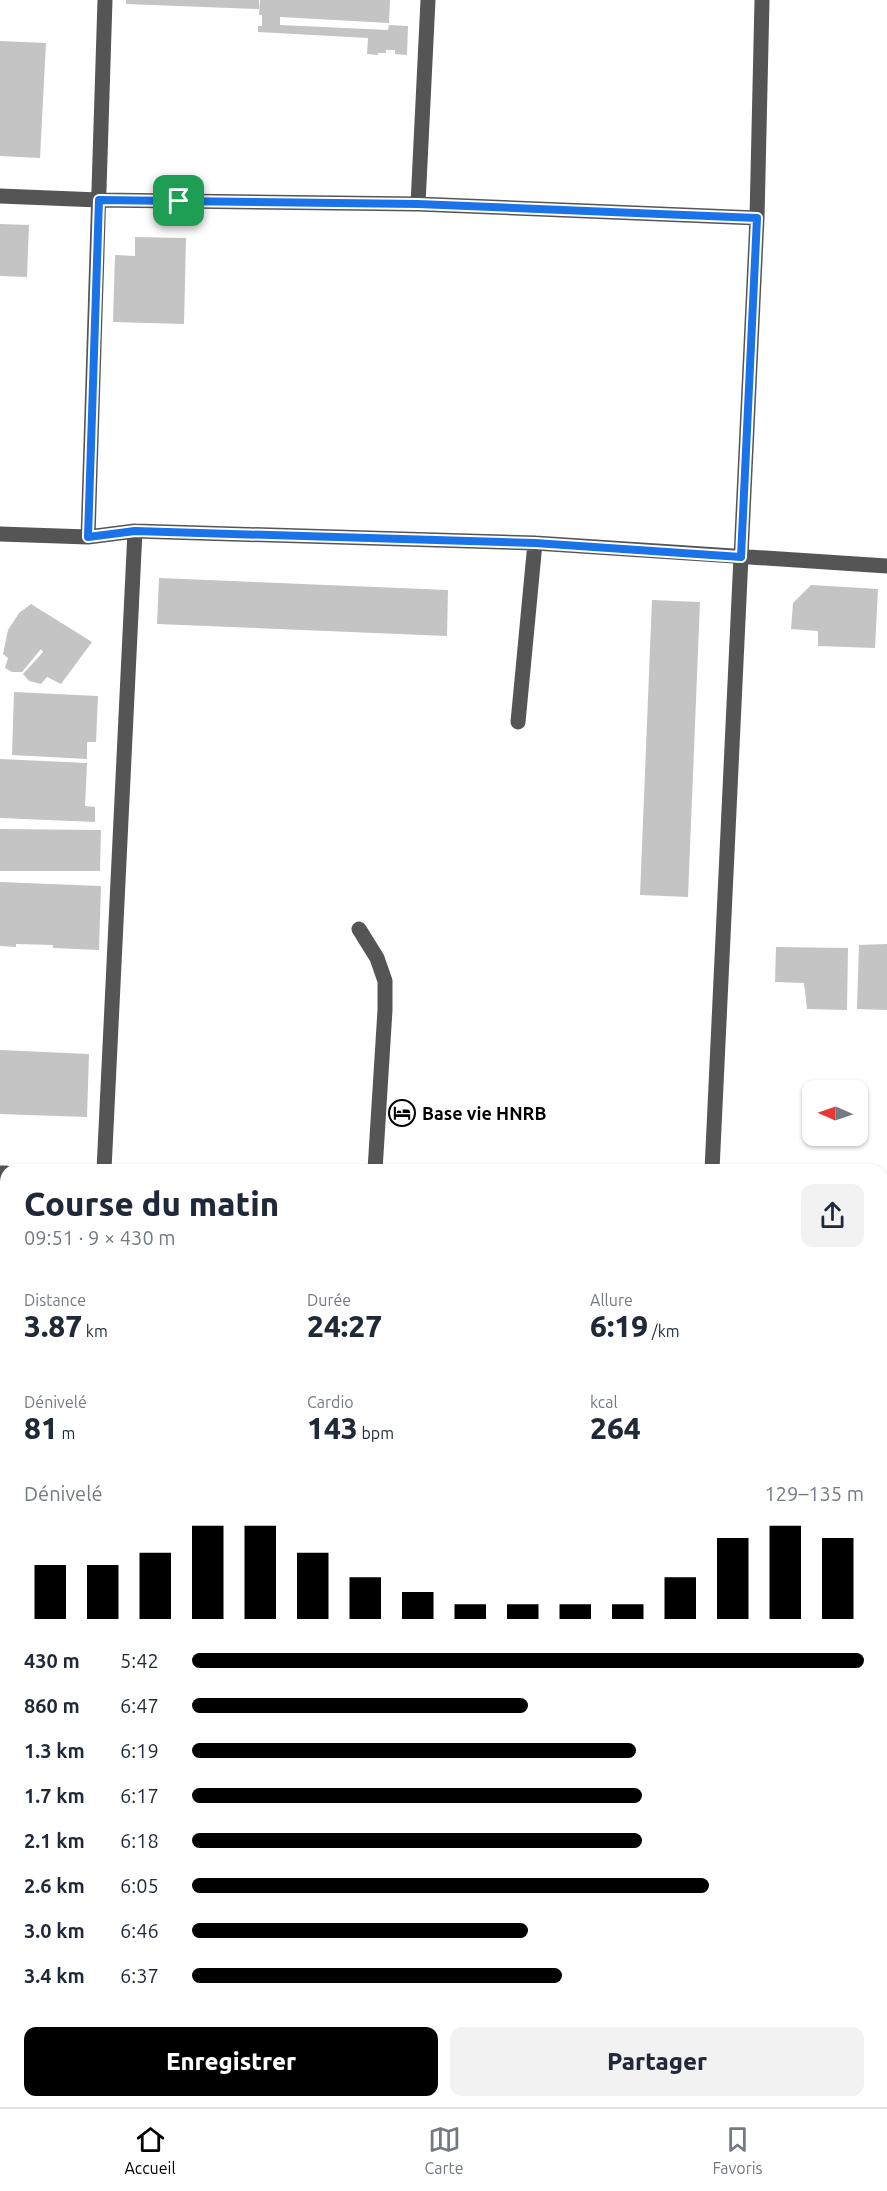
<!DOCTYPE html>
<html lang="fr">
<meta charset="utf-8">
<style>
body{margin:0;font-family:Ubuntu,sans-serif;background:#f2f2f3;color:#1f2937;height:100vh;display:flex;flex-direction:column;font-size:22px;white-space:nowrap}
*{box-sizing:border-box;margin:0}
p{font-size:20px;color:#747a83}
.icon{flex:none;width:33px;height:33px;fill:none;stroke:currentColor;stroke-width:2;stroke-linecap:round;stroke-linejoin:round}
.map{position:relative;flex:1;overflow:hidden}
.panel{position:absolute;left:0px;top:1164px;width:888px;height:944px;display:flex;flex-direction:column;background:#fff;border-radius:18px 18px 0 0;box-shadow:0 2px 4px #0004}
.panel>*{flex:none}
.needle{width:39px;rotate:272deg}
.controls{position:absolute;left:802px;top:1080px;display:grid;gap:12px}
.controls a{display:grid;place-items:center;width:66px;height:66px;border-radius:12px;background:#fff;box-shadow:0 2px 4px #0004;font-size:30px}
.pin{position:absolute;display:grid;place-items:center;width:51px;height:51px;color:#fff;margin:-26px;border-radius:12px;box-shadow:0 3px 9px #0006}
.round{display:grid;place-items:center;flex:none;width:63px;height:63px;border-radius:12px;background:#f2f2f3}
.overview{display:flex;align-items:center;justify-content:space-between;height:102px;padding:0 24px}
h1{font-size:33px;font-weight:800;line-height:45px}
.stats{display:grid;grid-template-columns:repeat(3,1fr);gap:9px;height:102px;padding:6px 24px}
.stats div{display:grid;align-content:center}
.stats b{font-size:30px;font-weight:800}
.stats small{font-size:16px;font-weight:400}
.stats p{font-size:16px}
.chart{height:168px;padding:12px 24px}
.chart p{display:flex;justify-content:space-between}
.chart svg{width:100%;height:108px;margin-top:6px;stroke:#000;stroke-width:6}
.primary-button{display:flex;gap:12px;margin-top:auto;padding:12px 24px}
.primary-button a{flex:1;height:69px;border-radius:12px;background:#000;color:#fff;font-size:24px;font-weight:800;line-height:69px;text-align:center}
.primary-button a+a{background:#f2f2f3;color:#1f2937}
ul{padding:0 24px;list-style:none;font-size:20px}
li{display:grid;grid-template-columns:96px 72px 1fr;align-items:center;height:45px}
li i{height:15px;border-radius:8px;background:#000}
.menu{display:flex;justify-content:space-around;align-items:center;height:84px;border-top:2px solid #e0e1e3;background:#fff;font-size:16px;color:#747a83}
.menu a{display:grid;justify-items:center;gap:3px}
.menu .on{color:#000}
.map>svg:first-child{display:block}
.building{fill:#c4c4c4}
.lines{fill:none;stroke-linecap:round;stroke-linejoin:round}
.minor{stroke:#555;stroke-width:15}
.route-casing{stroke:#fff;stroke-width:12}
.route{stroke:#1a73e8;stroke-width:8}
.labels{text-anchor:middle;dominant-baseline:central;stroke-width:5;stroke-linejoin:round;paint-order:stroke}
.poi-label{font-size:18px;font-weight:bold;fill:#000;stroke:#fff;text-anchor:start}
</style>
<div class="map">
<svg width="887" height="2107" viewBox="0 0 887 2107">
<rect width="100%" height="100%" fill="#fff"/>
<path class="building" d="M126,0H259V9L126,4Z
M260,0H390L389,23L280,17V25L388,30L389,25L408,26L407,55L395,54V50H386V53H378V55L367,54L368,38L258,32V26H262V15H259Z
M0,41L46,43L40,158L0,156Z
M0,224L29,225L27,277L0,276Z
M135,237L186,238L184,324L113,322L115,255L135,256Z
M159,578L448,590L447,636L157,624Z
M811,585L878,589L875,648L818,646V631L791,629L793,603Z
M652,600L700,602L688,897L640,895Z
M31,604L92,642L61,684L47,677L41,684L29,681L23,674L43,652L41,649L22,672H12L5,668L8,658L3,654L8,630L19,613Z
M14,692L98,696L96,742H87V759L12,755Z
M0,759L87,763L85,806L95,807V822L0,818Z
M0,829L101,830L100,871H0Z
M0,882L101,886L99,950L53,948V945L16,944V947L0,946Z
M887,944V1010L857,1009L859,945Z
M776,947L848,948L847,1010L807,1009L804,983L775,982Z
M0,1050L89,1054L87,1117L0,1114Z
M60,2102H82L86,2107H65Z"/>
<g class="lines">
<path class="minor" d="M0,196L99,200L418,204L757,218
M418,204L428,0
M0,534L88,537L135,531L535,543L887,566
M88,537L105,0
M518,722L535,543
M359,929L377,958L385,981V1010L375,1170
M104,1170L135,531
M712,1170L757,218L762,0
M0,1173H6
M882,1213H887
M0,1479H6
M9,2107V2102
M340,2107V2102
M681,2107V2102"/>
</g>
<g class="lines">
<defs>
<path id="route" d="M99,200L418,204L757,218L741,557L535,543L135,531L88,537Z"/>
</defs>
<use href="#route" class="route-casing"/>
<use href="#route" class="route"/>
</g>
<defs>
<symbol id="hotel-ring" viewBox="-11 -11 22 22"><circle r="9.5" fill="#fff" stroke="#000" stroke-width="1.5"/><path d="M-6-4.5h1.5V1H6V5H4.5V3h-9V5H-6ZM-4 0a1.8 1.8 0 1 1 3.6 0ZM.5 0V-2.5h3Q6-2.5 6 0Z" fill="#000"/></symbol>
</defs>
<g fill-rule="evenodd">
<use href="#hotel-ring" x="387" y="1098" width="30" height="30"/>
</g>
<g class="labels">
<g class="poi-label">
<text x="422" y="1113">Base vie HNRB</text>
</g>
</g>
</svg>
<div class="controls">
<a><svg class="needle" viewBox="-14 -14 28 28"><path d="M0-13l5 13h-10z" fill="#e53935"/><path d="M0 13l5-13h-10z" fill="#747a83"/></svg></a>
</div>
<div class="pin" style="left:179px;top:201px;background:#1e9e55"><svg class="icon" aria-label="arrive" viewBox="0 0 24 24"><path d="M6 21V4h12l-3 4 3 4H6"/></svg></div>
<section class="panel">
<div class="overview"><div><h1>Course du matin</h1><p>09:51 · 9 × 430 m</p></div><a class="round"><svg class="icon" aria-label="share" viewBox="0 0 24 24"><path d="M12 15V3M7 8l5-5 5 5M5 13v7h14v-7"/></svg></a></div>
<div class="stats">
<div><p>Distance</p><b>3.87<small> km</small></b></div>
<div><p>Durée</p><b>24:27</b></div>
<div><p>Allure</p><b>6:19<small> /km</small></b></div>
</div>
<div class="stats">
<div><p>Dénivelé</p><b>81<small> m</small></b></div>
<div><p>Cardio</p><b>143<small> bpm</small></b></div>
<div><p>kcal</p><b>264</b></div>
</div>
<div class="chart"><p><span>Dénivelé</span>129–135 m</p>
<svg viewBox="0 0 160 44" preserveAspectRatio="none"><path d="M5 44V22M15 44V22M25 44V17M35 44V6M45 44V6M55 44V17M65 44V27M75 44V33M85 44V38M95 44V38M105 44V38M115 44V38M125 44V27M135 44V11M145 44V6M155 44V11"/></svg>
</div>
<ul>
<li><b>430 m</b>5:42<i style="width:100%"></i></li>
<li><b>860 m</b>6:47<i style="width:50%"></i></li>
<li><b>1.3 km</b>6:19<i style="width:66%"></i></li>
<li><b>1.7 km</b>6:17<i style="width:67%"></i></li>
<li><b>2.1 km</b>6:18<i style="width:67%"></i></li>
<li><b>2.6 km</b>6:05<i style="width:77%"></i></li>
<li><b>3.0 km</b>6:46<i style="width:50%"></i></li>
<li><b>3.4 km</b>6:37<i style="width:55%"></i></li>
</ul>
<div class="primary-button"><a>Enregistrer</a><a>Partager</a></div>
</section>
</div>
<nav class="menu">
<a class="on"><svg class="icon" aria-label="home" viewBox="0 0 24 24"><path d="M3 11l9-7 9 7M6 9v11h12V9"/></svg>Accueil</a>
<a><svg class="icon" aria-label="map" viewBox="0 0 24 24"><path d="M3 6l6-2 6 2 6-2v14l-6 2-6-2-6 2zM9 4v14M15 6v14"/></svg>Carte</a>
<a><svg class="icon" aria-label="saved" viewBox="0 0 24 24"><path d="M7 4h10v16l-5-4-5 4z"/></svg>Favoris</a>
</nav>
